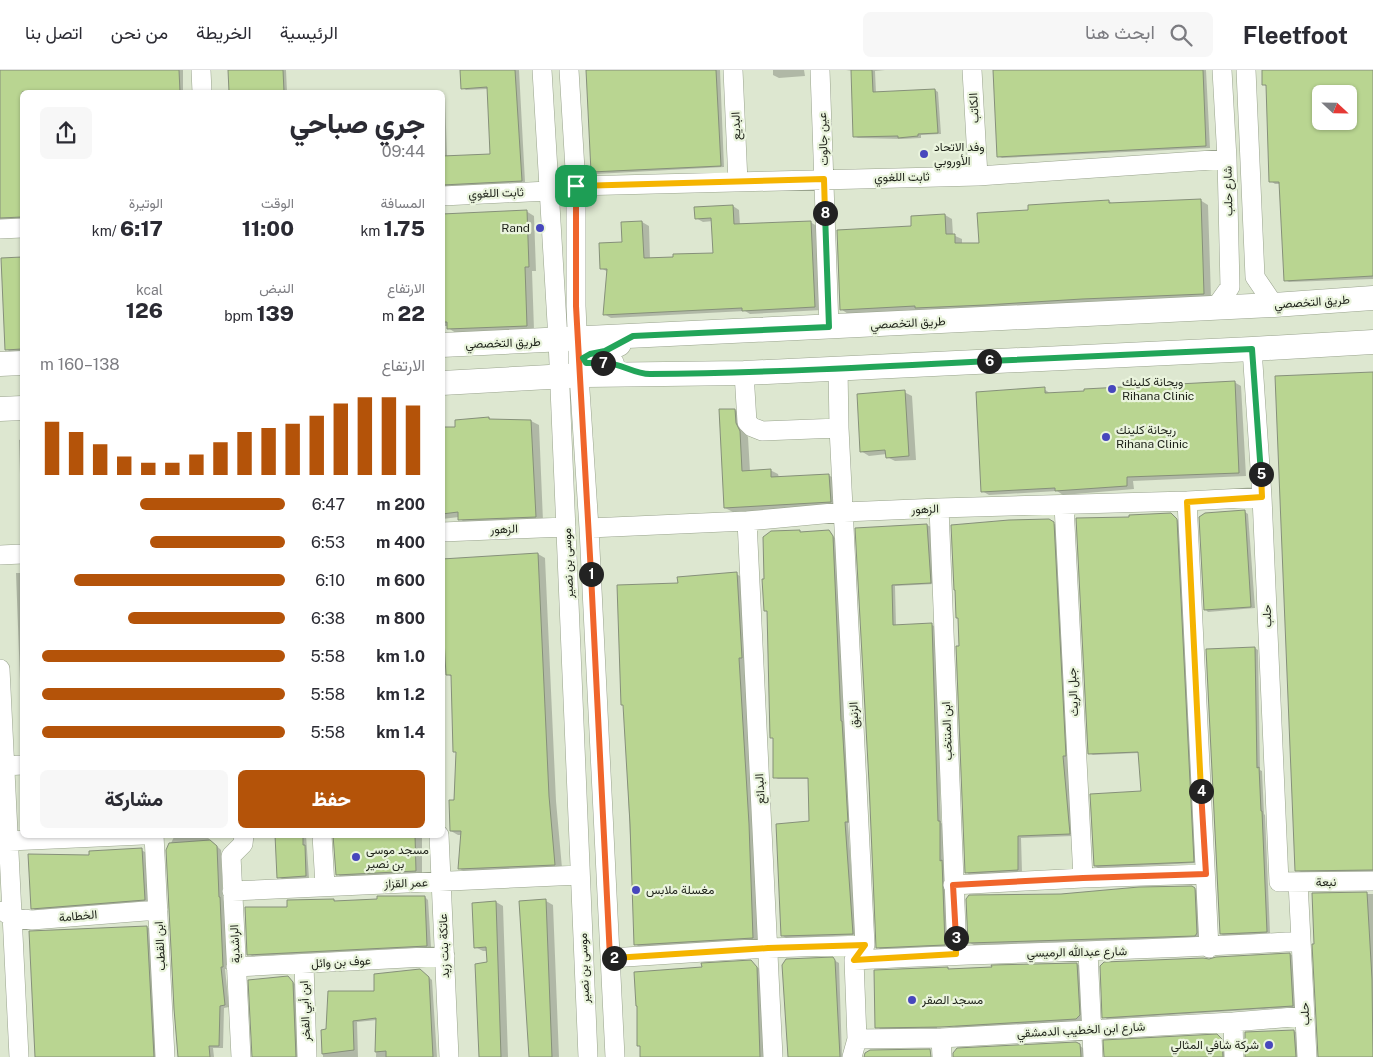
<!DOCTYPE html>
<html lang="ar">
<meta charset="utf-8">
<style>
body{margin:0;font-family:"Public Sans",Vazirmatn,sans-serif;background:#f7f7f7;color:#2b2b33;direction:rtl;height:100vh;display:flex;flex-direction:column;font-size:19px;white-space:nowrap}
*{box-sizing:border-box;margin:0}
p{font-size:16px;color:#7c7c81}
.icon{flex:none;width:28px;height:28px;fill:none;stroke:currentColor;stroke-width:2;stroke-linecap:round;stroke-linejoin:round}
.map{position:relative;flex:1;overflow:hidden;direction:ltr}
.sheet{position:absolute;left:20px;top:20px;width:425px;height:748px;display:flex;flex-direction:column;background:#fff;border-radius:8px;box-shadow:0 1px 4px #0004;direction:rtl}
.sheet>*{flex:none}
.needle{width:32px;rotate:112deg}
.buttons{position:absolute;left:1312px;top:15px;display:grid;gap:10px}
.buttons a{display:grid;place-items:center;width:45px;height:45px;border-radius:8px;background:#fff;box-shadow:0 1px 4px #0004;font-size:25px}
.pin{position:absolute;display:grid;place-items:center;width:42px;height:42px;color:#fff;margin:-21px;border-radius:10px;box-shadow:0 2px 8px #0006}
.km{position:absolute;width:25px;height:25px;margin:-12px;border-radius:50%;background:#222;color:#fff;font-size:14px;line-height:25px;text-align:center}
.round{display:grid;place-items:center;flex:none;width:52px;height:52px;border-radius:8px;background:#f7f7f7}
.overview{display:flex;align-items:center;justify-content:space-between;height:85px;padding:0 20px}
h1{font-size:28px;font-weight:800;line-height:38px}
.figures{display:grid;grid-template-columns:repeat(3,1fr);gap:8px;height:85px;padding:5px 20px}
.figures div{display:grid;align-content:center}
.figures b{font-size:21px;font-weight:800}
.figures small{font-size:14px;font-weight:400}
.figures p{font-size:14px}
.chart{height:140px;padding:10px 20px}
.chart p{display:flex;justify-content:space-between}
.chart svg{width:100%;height:90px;margin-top:5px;stroke:#b45309;stroke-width:6}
.button{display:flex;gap:10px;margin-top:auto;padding:10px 20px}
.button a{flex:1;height:58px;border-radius:8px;background:#b45309;color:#fff;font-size:20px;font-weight:800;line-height:58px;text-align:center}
.button a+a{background:#f7f7f7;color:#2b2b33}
ul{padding:0 20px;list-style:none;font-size:16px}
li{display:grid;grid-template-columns:80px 60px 1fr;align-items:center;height:38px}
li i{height:12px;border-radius:6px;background:#b45309}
header{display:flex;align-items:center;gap:30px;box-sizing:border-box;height:70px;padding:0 25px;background:#fff;border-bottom:1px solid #e1e1e2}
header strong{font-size:24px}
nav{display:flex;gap:28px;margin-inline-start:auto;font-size:18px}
.search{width:350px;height:45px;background:#f7f7f7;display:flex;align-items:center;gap:12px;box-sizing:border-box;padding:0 18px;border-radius:8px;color:#7c7c81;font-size:19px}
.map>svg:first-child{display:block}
.shadow{fill:#0003;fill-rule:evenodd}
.building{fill:#b9d591;stroke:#86907a;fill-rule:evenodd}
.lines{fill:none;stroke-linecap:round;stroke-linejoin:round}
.minor-casing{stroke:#99a38d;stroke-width:20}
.major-casing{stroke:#99a38d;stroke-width:25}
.minor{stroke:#fff;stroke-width:19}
.major{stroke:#fff;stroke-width:24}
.split-1-casing{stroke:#fff;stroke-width:10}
.split-2-casing{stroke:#fff;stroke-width:10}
.split-3-casing{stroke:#fff;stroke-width:10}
.split-4-casing{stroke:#fff;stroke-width:10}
.split-5-casing{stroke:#fff;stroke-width:10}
.split-6-casing{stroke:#fff;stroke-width:10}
.split-7-casing{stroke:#fff;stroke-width:10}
.split-8-casing{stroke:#fff;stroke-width:10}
.split-9-casing{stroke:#fff;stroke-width:10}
.split-1{stroke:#f0652b;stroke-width:6}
.split-2{stroke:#f0652b;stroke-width:6}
.split-3{stroke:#f5b400;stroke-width:6}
.split-4{stroke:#f0652b;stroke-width:6}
.split-5{stroke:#f5b400;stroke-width:6}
.split-6{stroke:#22a559;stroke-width:6}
.split-7{stroke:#22a559;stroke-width:6}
.split-8{stroke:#22a559;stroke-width:6}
.split-9{stroke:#f5b400;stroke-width:6}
.poi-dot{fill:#4747bd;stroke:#eaf4dd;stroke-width:2}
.labels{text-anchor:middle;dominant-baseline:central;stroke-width:4.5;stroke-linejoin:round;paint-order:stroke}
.street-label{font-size:12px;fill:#1f231a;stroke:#eaf4dd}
.poi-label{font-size:12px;fill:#1f231a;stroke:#eaf4dd;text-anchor:start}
</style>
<header>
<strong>Fleetfoot</strong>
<div class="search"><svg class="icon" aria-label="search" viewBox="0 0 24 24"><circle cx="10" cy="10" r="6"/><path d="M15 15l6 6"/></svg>ابحث هنا</div>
<nav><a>الرئيسية</a><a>الخريطة</a><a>من نحن</a><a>اتصل بنا</a></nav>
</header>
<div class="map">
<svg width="1373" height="987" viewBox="0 0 1373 987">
<rect width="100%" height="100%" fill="#dde7d0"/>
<path class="shadow" d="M0,0H183V22H22V149H0Z
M286,0L287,22H230L229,1Z
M462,0H519L525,112L442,117V25L445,27L447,87L491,85L488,19L466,20L463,18Z
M587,0H720L724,97L596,104L592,102Z
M773,0H804L805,6L779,8L773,5Z
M846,0H885L875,1L876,23L935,20L938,22L941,64L921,65V68L902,69L858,68L854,66L853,1Z
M994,0H1206L1210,78L1002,88L998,86Z
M1263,0H1373V209L1289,212L1285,210L1281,114H1275L1271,111L1268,17L1263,14ZM1321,24H1349V51H1321Z
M1200,130L1208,135L1211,227L848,244L841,239L913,157L945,145L952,149L953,165L962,169V174H980L1029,141L1109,131L1113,134Z
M733,136L739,140L740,155L810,152L817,156L822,240L750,244L745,241L611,248L604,244L608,202L601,198L642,152L649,156L650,189L714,184L713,151L703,152L696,148Z
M526,141L534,146L536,201H532L534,260L456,263L448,258V256H442V222Z
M22,188V283L14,284L6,279L2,189Z
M1373,303V804H1305L1297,800Z
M1234,312L1241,316L1246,406L1133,411L1134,419L1063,425L1057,421L989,425L982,421L1044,319L1051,324Z
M904,322L912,326L916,390L895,391L887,387V384L869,386L861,381Z
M735,340L743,345V358L748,367L750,402L770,400L778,404L779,408L828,405L836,409L838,436L733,442L725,438Z
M489,348L493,351H531L539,355L543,451L467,454L460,449L459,447L442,449V358H456Z
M22,369V472L19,370Z
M1245,442L1248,444L1255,538L1208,542L1205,539Z
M1171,445L1180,452L1197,793L1098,798L1095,796L1142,723L1139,683L1093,685L1089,683L1130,448Z
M1053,453L1057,456L1069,687H1067L1073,766L1021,768L1022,802L970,805L966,802L960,577Z
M927,455L931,457L934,514L895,516L896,556L932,555L936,557L941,753L943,754L944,793L945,794L949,876L880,879L877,877L870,712L857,459Z
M799,462L802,463L829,462L836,469L844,654L846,655L851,753H848L856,865L786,868L783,866L811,752L809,709H778L774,707V669L771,667L768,542L765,540V510Z
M538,484L545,488L556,731L562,798L467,803L460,799L462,765H458L451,761L458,683L454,681L452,607L447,604Z
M16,503H22V638L21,637Z
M736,504L742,507L747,590H744L754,758L758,870L641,878L635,874L624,635L679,514Z
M1255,578L1258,580L1260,700L1262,701L1264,744L1265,745L1270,863L1224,866L1221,864Z
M175,765H205L221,780L223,830L224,831L227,899H225L229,937L224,938L223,978H213L214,987H182L167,781Z
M273,765H306L309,808L282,809L278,807L276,767Z
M335,765H422V804L343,808L337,804Z
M141,780L145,782L148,831L35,840L32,838L91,786Z
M1191,817L1198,821L1200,865L1199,867L974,875L970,873L967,829Z
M1313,824H1373V987H1319Z
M425,827L428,830L431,877L252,886L248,884L288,838L334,830L337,832Z
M546,831L553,835L559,987H530Z
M496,832L503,836L508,987H480L489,893L488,881H483L475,877Z
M147,857L150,859L157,987H36Z
M1290,884L1294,886L1296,937L1107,949L1104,947L1209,890L1216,888Z
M832,889L839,893L842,987H790Z
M751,892L762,901L765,987H642L703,898Z
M1077,894L1082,897L1085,948L1082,952L958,958L937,948V959L882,960L877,957L948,898L951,900Z
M424,903L432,910L437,987H376L377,950L357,952L358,987H323V961L327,960L376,922Z
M288,907L296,915L299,987H253Z
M1294,961L1298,963L1300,987H1245Z
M1221,968L1226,973L1227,987H1105Z
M1076,973L1083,978L1084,987H955Z"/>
<path class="building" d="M0,0H179L180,22H22V147L0,148Z
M228,0H283L284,22H229Z
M460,0H515L522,111L442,115V86L490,84L487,17L461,19Z
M586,0H716L721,96L591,102Z
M851,0H872L873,22L935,19L938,63L918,64V66L898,68V66L853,67Z
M993,0H1203L1206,76L997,87Z
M1262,0H1373V206L1284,211L1279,112H1269L1266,15H1262ZM1321,24H1349V51H1321Z
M1201,129L1204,224L1082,229L985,235L915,238V236L840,240L837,160L911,156V146L945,144L946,164H955V173H979L977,143L1028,140V135L1060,133L1109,130V133Z
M733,135L734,154L811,151L815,237L742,241V238L603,245L607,199H600L599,173L622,172L621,152L642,151L644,188L673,187V184L713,183L711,148L695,149L694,137Z
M527,140L529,197H525L527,256L447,259V252H442V144Z
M22,187V279L5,280L1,188Z
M1373,302V800L1295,801L1275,306Z
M1235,311L1239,403L1127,407V416L1055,421V418L981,422L976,322L1045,317V323L1084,321V319Z
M905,320L909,386L886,388L885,380L860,382L857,324Z
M719,339H735L736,353L740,361L742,401L771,399V407L829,404L831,432L724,438Z
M489,347V349L531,350L536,447L458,450V442L442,444V357H455V350Z
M1245,440L1251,537L1204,540L1199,447L1205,443Z
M1171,443L1177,449L1194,792L1094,796L1090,724L1141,721L1138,682L1088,684L1076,448L1129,447V445Z
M1049,449L1054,452L1066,686H1063L1070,764L1018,766V800L965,803L956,576H959L958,548H956L955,520H954L951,455L1009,450Z
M927,454L931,513L892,515L893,555L932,553L938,751H940V791L942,790L945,875L876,878L869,712L855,458Z
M800,460V462L829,460L833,466L841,651H842L848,752H845L853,864L781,866L776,754L809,751L808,708H773V668H770L767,541H764L762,509H764L763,467L771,461Z
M538,483L549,726L555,795L458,799L461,761H450L449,730H454L456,682H453L451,605H446L442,533V489Z
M737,502L742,588H739L749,754L753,868L634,875L630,754L623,635H621L617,515L678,513L677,507Z
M1255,577L1257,698L1259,697L1261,741H1262L1267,862L1220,864L1206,579Z
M275,765H303V775H305L306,806L277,808Z
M333,765H415L416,801L336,805Z
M210,770L217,776L219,827H220L223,897H221L225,935L220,936L219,976H209L210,987H178L174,939L166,780L169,773Z
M142,778L145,830L31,839L28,784L89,785V781Z
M1192,816L1195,818L1197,863L1195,866L968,873L966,829L969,825L1061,824L1139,817Z
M1367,822L1372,909L1373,987H1318L1312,874H1314L1312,823Z
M377,826H425L427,876L247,885L245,837H287V830L334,829V831L377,829Z
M546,829L552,987H529L519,831Z
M496,831L501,987H479L475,894L487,892L486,877L474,878L472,833Z
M147,856L154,987H35L29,861Z
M1290,883L1293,936L1102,948L1100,896L1104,892L1203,888L1209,889L1216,887Z
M833,887L835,890L840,987H788L782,895L786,889Z
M751,890L757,897L760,987H640V976H637V936H636L634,902L702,897L701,893Z
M1077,893L1080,945L1076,949L941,957L875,958L874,900L948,897V899L992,897L991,895Z
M420,899L429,907L433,987H386V981L375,982L376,948L353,951L354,980L322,984L321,960L326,959L328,921H374V904Z
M288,906L293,912L296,987H252L248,910Z
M1294,960L1296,987H1245V962Z
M1217,964L1222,969L1223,987H1104L1103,970Z
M1076,972L1080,974L1081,987H953V983L957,978Z
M930,979L931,987H864L865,983L870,980Z"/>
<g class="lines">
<defs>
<path id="minor" d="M201,0L202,22
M542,0L558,270L588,987
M569,0L576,116V236L579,305L589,458L615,987
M733,0L738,112
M820,0L829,257
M972,0L978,106
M1246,0L1255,207L1274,235
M576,116L978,106L1227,89
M442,126L549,121
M0,159L22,158
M1215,238L1230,217L1227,89L1222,0
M1252,279L1262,427L1279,812L1373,811
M838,298L839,358L865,875L854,890L857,969L852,987
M744,303L747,352L752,357L762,361L839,358
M1187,431L1209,878
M1064,435L1083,808
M939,438L957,884
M747,451L773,987
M589,458L747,451L844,442L939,438L1187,431L1262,427
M442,462L566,457
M0,485L22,484
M0,599L19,987
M4,696L22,695
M154,765L165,987
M322,765L325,816
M439,765L449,987
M9,771L142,765
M1298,812L1307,987
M953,815L1083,808L1205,804
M232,821L580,805
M3,841L13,848L32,850L158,840
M1088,882L1093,987
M610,888L768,878L865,875
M854,890C1003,882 1152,881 1301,871
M304,894L307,987
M236,897L445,886
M1233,952L1234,987
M941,968L942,987
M857,969L941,968L1233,952L1305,946
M241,987L231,786L243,774L244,765"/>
<path id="major" d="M442,275L1274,235L1373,228
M0,294L22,293
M612,294L586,293L583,288L590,284L605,281L619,274
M442,313L586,305L744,303L1252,279L1373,272
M0,339L22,338"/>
</defs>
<use href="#minor" class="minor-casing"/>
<use href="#major" class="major-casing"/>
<use href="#minor" class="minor"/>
<use href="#major" class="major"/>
</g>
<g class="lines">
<defs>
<path id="split-1" d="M576,116V236L591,504"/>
<path id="split-2" d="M591,504L610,888H614"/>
<path id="split-3" d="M614,888L768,878L865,875L854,890L956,884V868"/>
<path id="split-4" d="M956,868L953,815L1083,808L1206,804L1201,721"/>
<path id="split-5" d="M1201,721L1187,432L1262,427L1261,404"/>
<path id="split-6" d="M989,291L1252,279L1261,404"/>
<path id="split-7" d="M603,293C620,292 633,304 650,304C763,303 876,297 989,291"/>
<path id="split-8" d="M603,293H586L583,288L590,284L605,281L633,266L829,257L825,143"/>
<path id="split-9" d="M576,116L824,109L825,143"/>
</defs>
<use href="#split-1" class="split-1-casing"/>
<use href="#split-2" class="split-2-casing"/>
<use href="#split-3" class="split-3-casing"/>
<use href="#split-4" class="split-4-casing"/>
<use href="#split-5" class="split-5-casing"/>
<use href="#split-6" class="split-6-casing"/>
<use href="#split-7" class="split-7-casing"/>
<use href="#split-8" class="split-8-casing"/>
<use href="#split-9" class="split-9-casing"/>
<use href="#split-1" class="split-1"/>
<use href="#split-2" class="split-2"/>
<use href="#split-3" class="split-3"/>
<use href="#split-4" class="split-4"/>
<use href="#split-5" class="split-5"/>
<use href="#split-6" class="split-6"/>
<use href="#split-7" class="split-7"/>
<use href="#split-8" class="split-8"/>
<use href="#split-9" class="split-9"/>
</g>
<g class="poi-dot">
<circle cx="924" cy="84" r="5"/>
<circle cx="540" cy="158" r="5"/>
<circle cx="1112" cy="319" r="5"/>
<circle cx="1106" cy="367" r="5"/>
<circle cx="356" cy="787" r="5"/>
<circle cx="636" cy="820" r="5"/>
<circle cx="912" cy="930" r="5"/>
<circle cx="1269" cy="975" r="5"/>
</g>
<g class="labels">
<g class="street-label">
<text transform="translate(974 38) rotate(-93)">الكاتب</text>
<text transform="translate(736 56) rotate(-92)">البديع</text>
<text transform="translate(823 69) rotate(-92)">عين جالوت</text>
<text transform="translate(902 107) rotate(-1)">ثابت اللغوي</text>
<text transform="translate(1228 121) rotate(-91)">شارع حلب</text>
<text transform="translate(496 123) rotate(-2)">ثابت اللغوي</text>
<text transform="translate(1312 232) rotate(-4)">طريق التخصصي</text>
<text transform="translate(908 253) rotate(-3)">طريق التخصصي</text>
<text transform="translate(503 273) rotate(-2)">طريق التخصصي</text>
<text transform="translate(925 439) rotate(-2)">الزهور</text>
<text transform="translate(504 459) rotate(-2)">الزهور</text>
<text transform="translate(568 493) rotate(-92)">موسى بن نصير</text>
<text transform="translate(1267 546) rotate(-92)">حلب</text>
<text transform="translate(1073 622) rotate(-93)">جبل الريث</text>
<text transform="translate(854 645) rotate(-93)">الزنبق</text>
<text transform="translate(947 661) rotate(-92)">ابن المنتخب</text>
<text transform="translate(760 719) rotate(-93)">البدائع</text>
<text transform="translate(1326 812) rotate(-1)">نبعة</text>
<text transform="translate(406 813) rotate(-2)">عمر القزاز</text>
<text transform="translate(78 846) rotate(-5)">الخطامة</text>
<text transform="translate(235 874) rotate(-93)">الراشدية</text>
<text transform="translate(160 876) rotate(-93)">ابن القطب</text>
<text transform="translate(444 876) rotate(-92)">عاتكة بنت زيد</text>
<text transform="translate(1077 882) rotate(-1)">شارع عبدالله الرميسي</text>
<text transform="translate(341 892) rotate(-3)">عوف بن وائل</text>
<text transform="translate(584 898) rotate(-92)">موسى بن نصير</text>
<text transform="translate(305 941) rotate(-92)">ابن أبي الفخر</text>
<text transform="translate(1305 944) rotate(-93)">حلب</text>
<text transform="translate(1081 960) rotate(-3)">شارع ابن الخطيب الدمشقي</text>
</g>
<g class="poi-label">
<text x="934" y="77">وفد الاتحاد<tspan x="934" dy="14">الأوروبي</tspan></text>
<text x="530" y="158" text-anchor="end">Rand</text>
<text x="1122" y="312">ويحانة كلينك<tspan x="1122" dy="14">Rihana Clinic</tspan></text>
<text x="1116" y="360">ريحانة كلينك<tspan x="1116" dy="14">Rihana Clinic</tspan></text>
<text x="366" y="780">مسجد موسى<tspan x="366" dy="14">بن نصير</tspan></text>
<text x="646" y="820">مغسلة ملابس</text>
<text x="922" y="930">مسجد الصقر</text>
<text x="1259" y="975" text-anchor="end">شركة شافي المثالي</text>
</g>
</g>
</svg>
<div class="buttons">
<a><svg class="needle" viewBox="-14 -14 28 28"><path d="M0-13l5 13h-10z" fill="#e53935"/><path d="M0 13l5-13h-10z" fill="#7c7c81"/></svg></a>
</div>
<div class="pin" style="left:576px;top:116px;background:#1e9e55"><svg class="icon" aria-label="arrive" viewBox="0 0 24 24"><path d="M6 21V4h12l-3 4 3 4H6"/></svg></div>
<b class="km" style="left:591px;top:504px">1</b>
<b class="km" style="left:614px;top:888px">2</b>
<b class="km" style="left:956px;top:868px">3</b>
<b class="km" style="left:1201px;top:721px">4</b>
<b class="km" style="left:1261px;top:404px">5</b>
<b class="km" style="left:989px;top:291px">6</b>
<b class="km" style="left:603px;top:293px">7</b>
<b class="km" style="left:825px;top:143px">8</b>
<section class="sheet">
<div class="overview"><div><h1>جري صباحي</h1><p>09:44</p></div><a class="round"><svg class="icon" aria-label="share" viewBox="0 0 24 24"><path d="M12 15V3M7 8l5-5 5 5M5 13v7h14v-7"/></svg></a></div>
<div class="figures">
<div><p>المسافة</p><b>1.75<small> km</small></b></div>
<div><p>الوقت</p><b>11:00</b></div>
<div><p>الوتيرة</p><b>6:17<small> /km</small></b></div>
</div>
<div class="figures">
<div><p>الارتفاع</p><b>22<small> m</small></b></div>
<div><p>النبض</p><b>139<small> bpm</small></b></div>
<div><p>kcal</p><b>126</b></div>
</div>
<div class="chart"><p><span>الارتفاع</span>138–160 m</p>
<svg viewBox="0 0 160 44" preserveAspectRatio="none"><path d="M5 44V18M15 44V23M25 44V29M35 44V35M45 44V38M55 44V38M65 44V34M75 44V28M85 44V23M95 44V21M105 44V19M115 44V15M125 44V9M135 44V6M145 44V6M155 44V10"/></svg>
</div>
<ul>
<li><b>200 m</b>6:47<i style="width:59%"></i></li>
<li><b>400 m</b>6:53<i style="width:55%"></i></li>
<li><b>600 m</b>6:10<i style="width:86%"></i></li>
<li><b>800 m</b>6:38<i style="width:64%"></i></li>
<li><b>1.0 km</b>5:58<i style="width:99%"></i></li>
<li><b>1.2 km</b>5:58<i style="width:99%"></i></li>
<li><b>1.4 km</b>5:58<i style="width:99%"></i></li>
</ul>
<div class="button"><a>حفظ</a><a>مشاركة</a></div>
</section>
</div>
